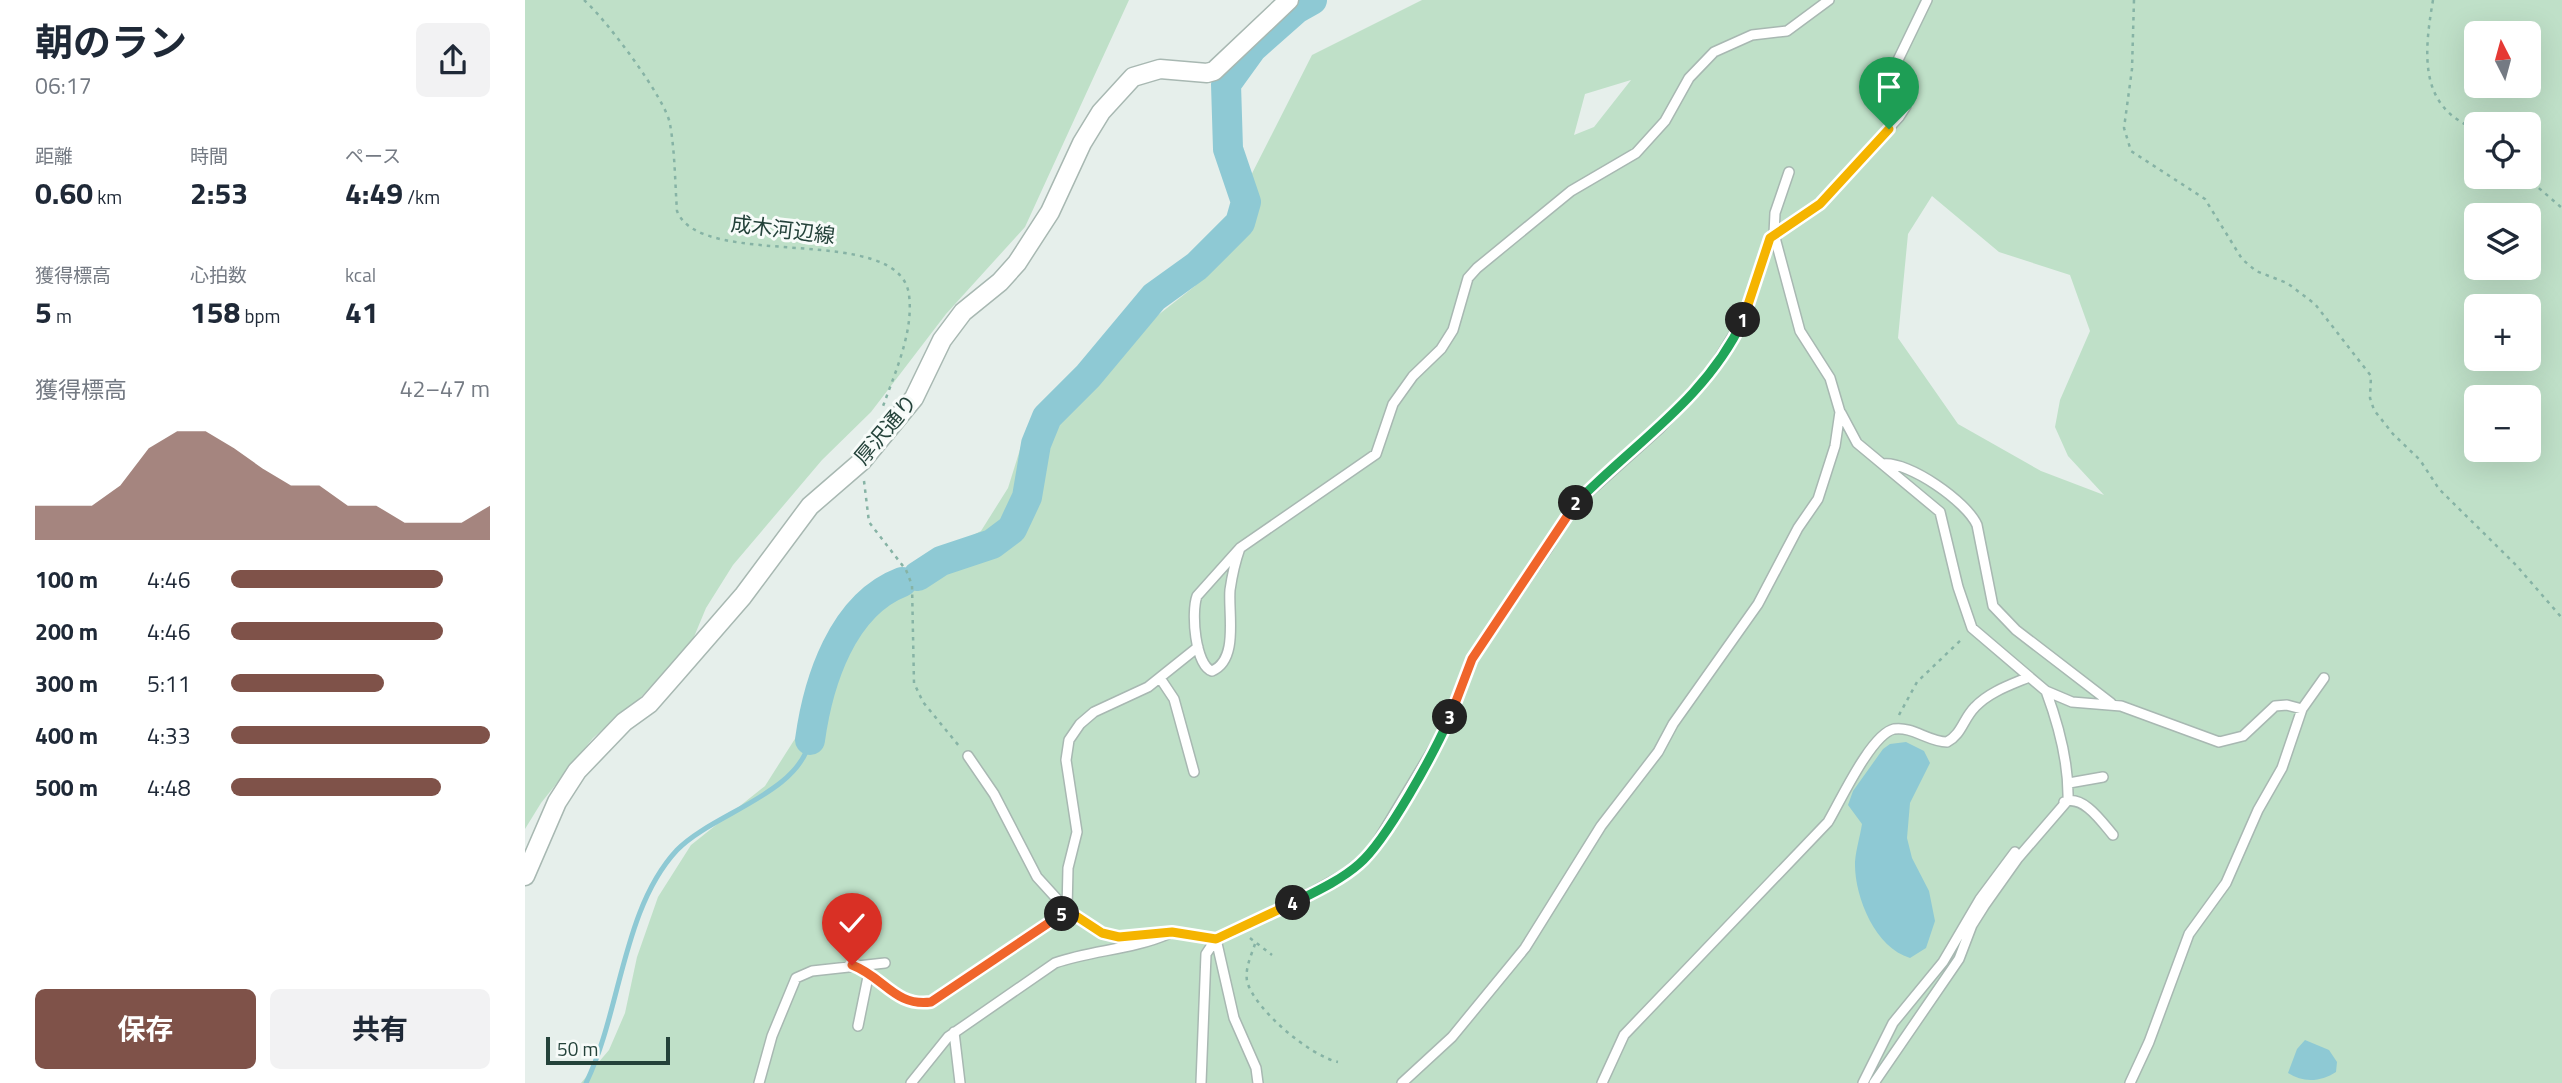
<!DOCTYPE html>
<html lang="ja">
<meta charset="utf-8">
<style>
body{margin:0;font-family:"Titillium Web","Noto Sans JP",sans-serif;background:#f2f2f3;color:#1f2937;height:100vh;display:flex;flex-direction:column;font-size:26px;white-space:nowrap}
*{box-sizing:border-box;margin:0}
p{font-size:23px;color:#747a83}
.icon{flex:none;width:38px;height:38px;fill:none;stroke:currentColor;stroke-width:2;stroke-linecap:round;stroke-linejoin:round}
.map{position:relative;flex:1;overflow:hidden}
.sheet{display:flex;flex-direction:column;background:#fff;width:525px}
.sheet>*{flex:none}
.needle{width:46px;rotate:354deg}
.buttons{position:absolute;left:1939px;top:21px;display:grid;gap:14px}
.buttons a{display:grid;place-items:center;width:77px;height:77px;border-radius:10px;background:#fff;box-shadow:0 7px 28px #0002;font-size:35px}
.scale{position:absolute;left:21px;bottom:18px;width:124px;box-sizing:border-box;padding-left:7px;border:4px solid #24423a;border-top:0;font-size:19px;line-height:24px;white-space:nowrap;color:#24423a;-webkit-text-stroke:5px #f7fbf9;paint-order:stroke}
.pin{position:absolute;display:grid;place-items:center;width:60px;height:60px;color:#fff;margin:-72px -30px;border-radius:50% 50% 50% 0;rotate:-45deg;box-shadow:0 0 7px #0007}
.pin .icon{rotate:45deg}
.km{position:absolute;width:35px;height:35px;margin:-18px;border-radius:50%;background:#222;color:#fff;font-size:19px;line-height:35px;text-align:center}
.round{display:grid;place-items:center;flex:none;width:74px;height:74px;border-radius:10px;background:#f2f2f3}
.headline{display:flex;align-items:center;justify-content:space-between;height:119px;padding:0 35px}
h1{font-size:38px;font-weight:700;line-height:52px}
.figures{display:grid;grid-template-columns:repeat(3,1fr);gap:10px;height:119px;padding:7px 35px}
.figures div{display:grid;align-content:center}
.figures b{font-size:30px;font-weight:700}
.figures small{font-size:19px;font-weight:400}
.figures p{font-size:19px}
.chart{height:196px;padding:14px 35px}
.chart p{display:flex;justify-content:space-between}
.chart svg{width:100%;height:126px;margin-top:7px;fill:#7f5249;opacity:.7}
.button{display:flex;gap:14px;margin-top:auto;padding:14px 35px}
.button a{flex:1;height:80px;border-radius:10px;background:#7f5249;color:#fff;font-size:28px;font-weight:700;line-height:80px;text-align:center}
.button a+a{background:#f2f2f3;color:#1f2937}
ul{padding:0 35px;list-style:none;font-size:23px}
li{display:grid;grid-template-columns:112px 84px 1fr;align-items:center;height:52px}
li i{height:18px;border-radius:9px;background:#7f5249}
main{display:flex;flex:1;min-height:0}
.map>svg:first-child{display:block}
.green{fill:#bfe0c8;fill-rule:evenodd}
.water{fill:#8ec9d4}
.lines{fill:none;stroke-linecap:round;stroke-linejoin:round}
.stream{stroke:#8ec9d4;stroke-width:5}
.river{stroke:#8ec9d4;stroke-width:30}
.lane-casing{stroke:#a8b8b2;stroke-width:12}
.street-casing{stroke:#a8b8b2;stroke-width:21}
.path{stroke:#86b3a5;stroke-width:2.5;stroke-dasharray:3.5 5;stroke-linecap:butt}
.lane{stroke:#fff;stroke-width:9}
.street{stroke:#fff;stroke-width:18}
.split-1-casing{stroke:#fff;stroke-width:14}
.split-2-casing{stroke:#fff;stroke-width:14}
.split-3-casing{stroke:#fff;stroke-width:14}
.split-4-casing{stroke:#fff;stroke-width:14}
.split-5-casing{stroke:#fff;stroke-width:14}
.split-6-casing{stroke:#fff;stroke-width:14}
.split-1{stroke:#f5b400;stroke-width:9}
.split-2{stroke:#22a559;stroke-width:9}
.split-3{stroke:#f0652b;stroke-width:9}
.split-4{stroke:#22a559;stroke-width:9}
.split-5{stroke:#f5b400;stroke-width:9}
.split-6{stroke:#f0652b;stroke-width:9}
.labels{text-anchor:middle;dominant-baseline:central;stroke-width:6;stroke-linejoin:round;paint-order:stroke}
.street-label{font-size:21px;fill:#24423a;stroke:#f7fbf9}
</style>
<main>
<section class="sheet">
<div class="headline"><div><h1>朝のラン</h1><p>06:17</p></div><a class="round"><svg class="icon" aria-label="share" viewBox="0 0 24 24"><path d="M12 15V3M7 8l5-5 5 5M5 13v7h14v-7"/></svg></a></div>
<div class="figures">
<div><p>距離</p><b>0.60<small> km</small></b></div>
<div><p>時間</p><b>2:53</b></div>
<div><p>ペース</p><b>4:49<small> /km</small></b></div>
</div>
<div class="figures">
<div><p>獲得標高</p><b>5<small> m</small></b></div>
<div><p>心拍数</p><b>158<small> bpm</small></b></div>
<div><p>kcal</p><b>41</b></div>
</div>
<div class="chart"><p><span>獲得標高</span>42–47 m</p>
<svg viewBox="0 0 160 44" preserveAspectRatio="none"><path d="M0 44V32L10 32L20 32L30 25L40 12L50 6L60 6L70 12L80 19L90 25L100 25L110 32L120 32L130 38L140 38L150 38L160 32V44z"/></svg>
</div>
<ul>
<li><b>100 m</b>4:46<i style="width:82%"></i></li>
<li><b>200 m</b>4:46<i style="width:82%"></i></li>
<li><b>300 m</b>5:11<i style="width:59%"></i></li>
<li><b>400 m</b>4:33<i style="width:100%"></i></li>
<li><b>500 m</b>4:48<i style="width:81%"></i></li>
</ul>
<div class="button"><a>保存</a><a>共有</a></div>
</section>
<div class="map">
<svg width="2037" height="1083" viewBox="0 0 2037 1083">
<rect width="100%" height="100%" fill="#e6efeb"/>
<path class="green" d="M0,0H604L500,227L421,314L346,412L297,460L208,565L181,608L166,644L114,699L68,738L16,803L0,829Z
M897,0H2037V1083H56L84,1050L100,1013L112,957L133,897L166,845L240,786L280,723L317,629L392,564L456,531L483,488L502,427L562,371L670,286L787,55ZM1951,33H2004V86H1951ZM1106,80L1069,127L1049,135L1060,94ZM1951,124H2004V177H1951ZM1407,196L1474,252L1545,275L1565,331L1535,400L1530,427L1543,456L1579,495L1516,471L1433,424L1373,338L1383,234ZM1951,215H2004V268H1951ZM1951,306H2004V359H1951ZM1951,397H2004V450H1951Z"/>
<path class="water" d="M1381,742L1399,751L1405,763L1385,803L1382,838L1387,858L1404,891L1410,921L1401,948L1385,958C1350,948 1329,896 1330,862C1331,849 1335,837 1337,824L1323,805L1328,791L1358,749L1365,744Z
M1780,1040L1804,1050L1812,1062L1811,1072C1796,1082 1778,1083 1763,1073L1772,1049Z"/>
<g class="lines">
<path class="stream" d="M61,1083C96,1012 97,909 152,850C188,813 274,794 285,740"/>
<path class="river" d="M393,576L416,561L467,544L487,529L502,497L511,444L522,417L563,376L629,297L672,266L715,223L721,202L703,149L701,84L727,48L771,9L787,0
M285,740C293,682 317,605 377,582"/>
<defs>
<path id="lane" d="M1316,413L1332,443L1415,512L1433,587L1447,628L1521,691L1547,702L1596,706L1694,742L1718,736L1750,706L1762,705L1777,709
M1358,464C1384,461 1442,502 1452,525L1468,606L1491,630L1586,703
M715,548C710,562 707,576 705,590C703,613 714,660 687,671C670,665 666,612 672,596L715,548L851,454L868,404L888,376L916,349L928,330L943,278L952,268L1046,191L1111,153L1140,121L1164,78L1189,52L1227,35L1262,31L1304,0
M635,678L649,699L669,772
M443,756L469,794L512,877L542,910L577,933L595,937L647,932L691,939L709,1018L731,1068L733,1083
M1544,783L1578,777
M1539,802C1558,794 1577,822 1588,835
M327,965C357,976 372,1007 406,1002L542,910L543,868L552,832L541,760L544,740L555,724L569,712L623,687L673,647
M333,1026L344,972
M429,1032L435,1083
M234,1083L247,1036L271,978L287,971L360,963
M386,1083L423,1037L530,963C567,950 606,950 643,934
M676,1083L681,954L691,939L777,898L820,874L845,854L916,736L947,659L1024,546L1046,508L1135,428L1186,372L1220,316L1245,238L1295,204L1374,117L1381,106L1373,60L1402,0
M877,1083L927,1037L1000,948L1076,826L1133,752L1148,724L1233,604L1273,528L1293,499L1310,446L1315,412L1305,378L1275,331L1249,234L1250,213L1264,172
M1077,1083L1099,1035L1303,822C1315,802 1346,734 1369,729C1387,726 1404,742 1422,742C1437,734 1438,719 1450,707C1464,692 1485,685 1504,677
M1338,1083L1368,1023L1418,962L1455,899L1490,852
M1349,1083L1434,959L1447,925L1459,906L1493,858L1543,800C1544,762 1534,726 1521,691
M1605,1083L1624,1042L1664,934L1701,883L1733,810L1757,768L1777,709L1799,678"/>
<path id="street" d="M0,876L32,802L52,771L99,722L124,704L152,672L218,596L285,506L337,461L389,398L417,340L438,312L475,282L492,263L525,212L557,143L576,112L608,77L635,69L682,73L689,71L764,0"/>
</defs>
<use href="#lane" class="lane-casing"/>
<use href="#street" class="street-casing"/>
<path class="path" d="M59,0C80,18 141,99 145,124C150,152 150,183 152,211C176,272 375,221 384,295C389,332 369,375 357,409
M1609,0L1607,69L1599,128L1606,151L1680,199L1717,259L1731,271L1762,283L1790,304L1846,376L1845,398L1849,410L1868,434L1895,460L1914,489L1991,565L2037,618
M1908,0C1899,53 1893,107 1951,129
M2001,177L2037,208
M339,481L344,522L381,570L387,585L389,683L398,702L434,746
M1374,715L1392,682L1438,638
M725,938L747,955
M730,944C726,956 720,968 722,981C729,1009 785,1056 813,1062"/>
<use href="#lane" class="lane"/>
<use href="#street" class="street"/>
</g>
<g class="lines">
<defs>
<path id="split-1" d="M1218,320L1245,238L1295,204L1364,129"/>
<path id="split-2" d="M1051,503C1109,443 1181,399 1218,320"/>
<path id="split-3" d="M925,717L947,659L1051,503"/>
<path id="split-4" d="M768,903C790,892 816,880 834,864C862,840 909,753 925,717"/>
<path id="split-5" d="M537,914L542,910L577,933L594,937L647,932L691,939L768,903"/>
<path id="split-6" d="M327,965C359,977 370,1007 406,1002L537,914"/>
</defs>
<use href="#split-1" class="split-1-casing"/>
<use href="#split-2" class="split-2-casing"/>
<use href="#split-3" class="split-3-casing"/>
<use href="#split-4" class="split-4-casing"/>
<use href="#split-5" class="split-5-casing"/>
<use href="#split-6" class="split-6-casing"/>
<use href="#split-1" class="split-1"/>
<use href="#split-2" class="split-2"/>
<use href="#split-3" class="split-3"/>
<use href="#split-4" class="split-4"/>
<use href="#split-5" class="split-5"/>
<use href="#split-6" class="split-6"/>
</g>
<g class="labels">
<g class="street-label">
<text transform="translate(258 229) rotate(7)">成木河辺線</text>
<text transform="translate(360 429) rotate(-50)">厚沢通り</text>
</g>
</g>
</svg>
<div class="buttons">
<a><svg class="needle" viewBox="-14 -14 28 28"><path d="M0-13l5 13h-10z" fill="#e53935"/><path d="M0 13l5-13h-10z" fill="#747a83"/></svg></a>
<a><svg class="icon" aria-label="locate" viewBox="0 0 24 24"><circle cx="12" cy="12" r="6"/><path d="M12 2v4M12 18v4M2 12h4M18 12h4"/></svg></a>
<a><svg class="icon" aria-label="layers" viewBox="0 0 24 24"><path d="M12 4l9 5-9 5-9-5zM3 14l9 5 9-5"/></svg></a>
<a>+</a>
<a>−</a>
</div>
<div class="scale">50 m</div>
<div class="pin" style="left:1364px;top:129px;background:#1e9e55"><svg class="icon" aria-label="arrive" viewBox="0 0 24 24"><path d="M6 21V4h12l-3 4 3 4H6"/></svg></div>
<div class="pin" style="left:327px;top:965px;background:#d93025"><svg class="icon" aria-label="check" viewBox="0 0 24 24"><path d="M5 12l5 5 9-10"/></svg></div>
<b class="km" style="left:1218px;top:320px">1</b>
<b class="km" style="left:1051px;top:503px">2</b>
<b class="km" style="left:925px;top:717px">3</b>
<b class="km" style="left:768px;top:903px">4</b>
<b class="km" style="left:537px;top:914px">5</b>
</div>
</main>
